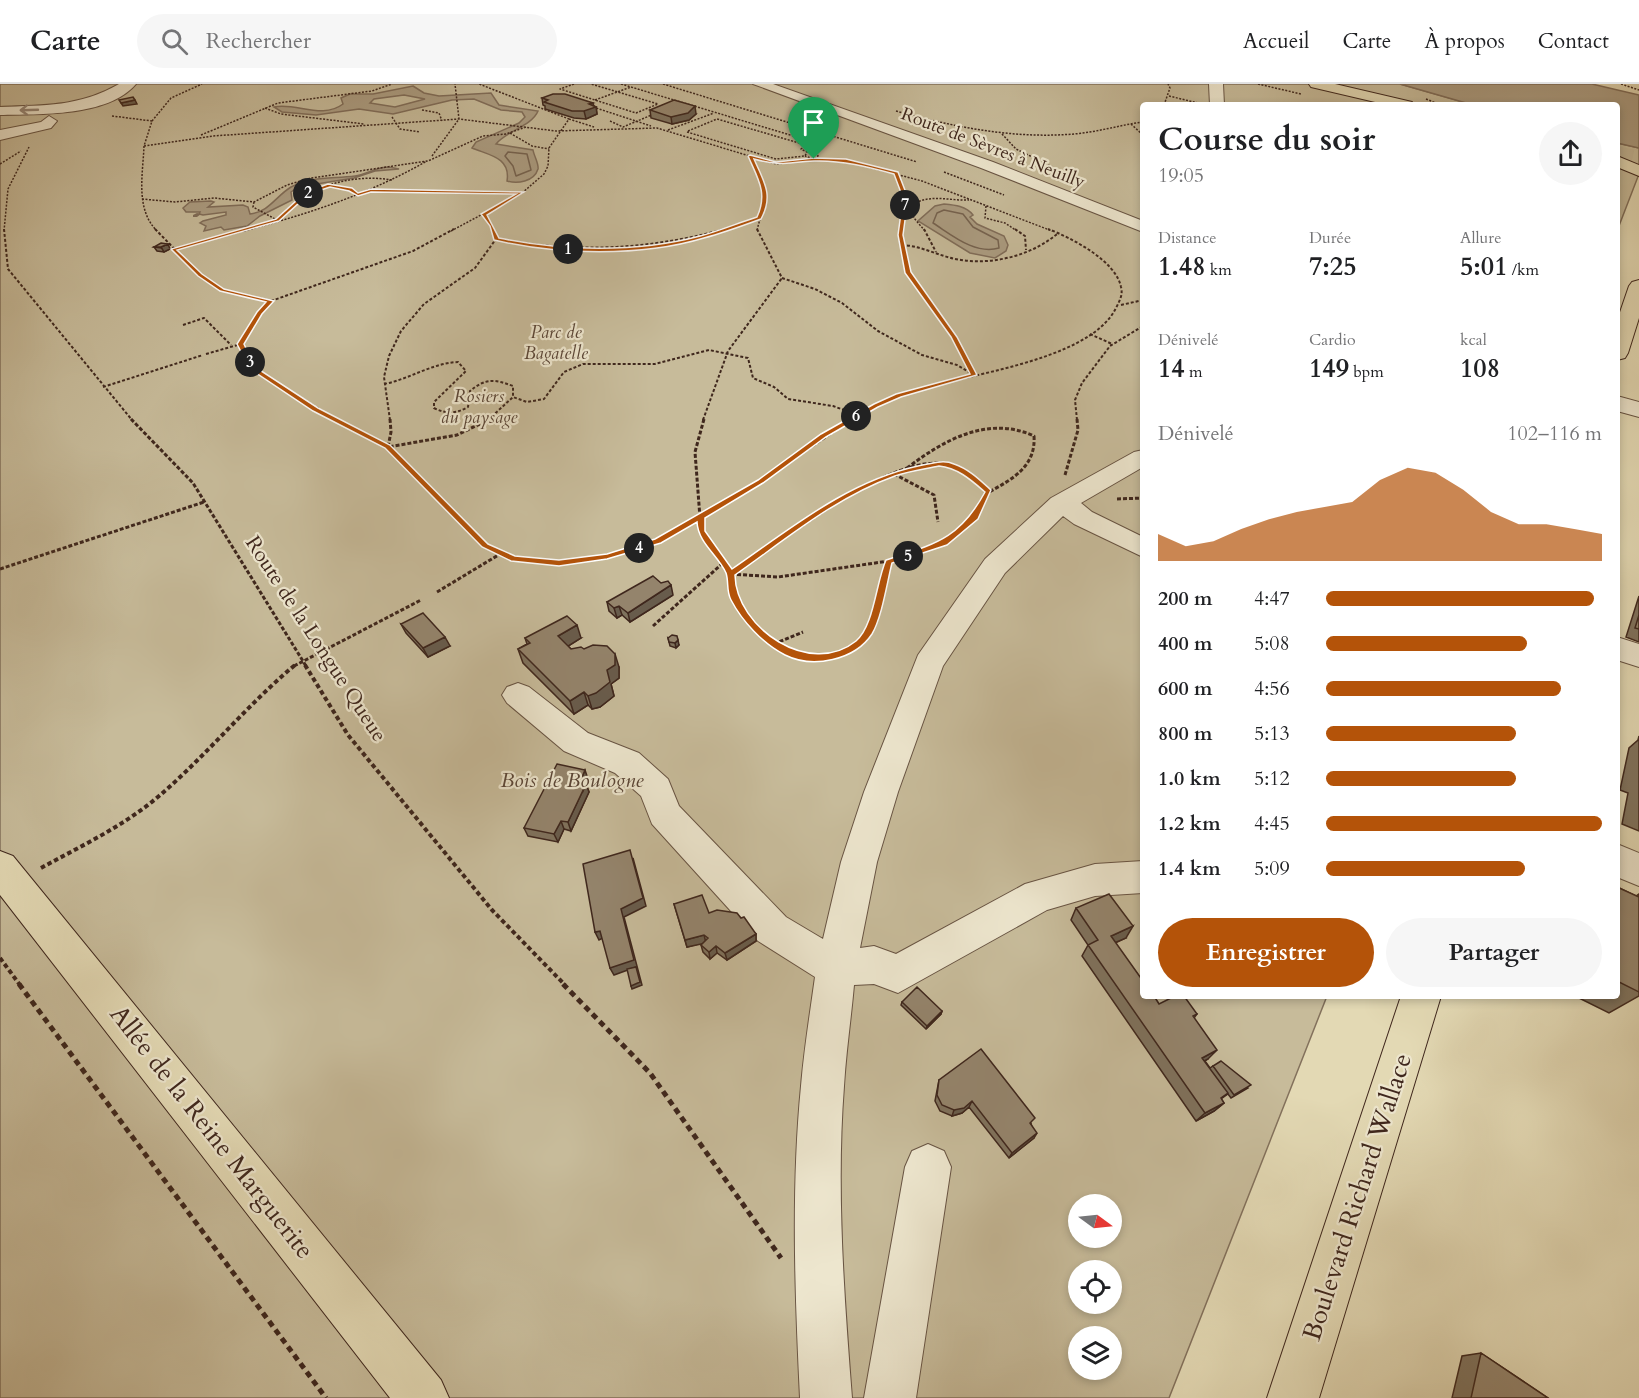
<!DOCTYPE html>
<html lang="fr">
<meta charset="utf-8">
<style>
body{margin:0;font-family:Cardo,serif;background:#f6f6f6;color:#202124;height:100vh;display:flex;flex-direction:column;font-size:22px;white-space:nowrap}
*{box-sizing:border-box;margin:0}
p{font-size:20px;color:#757577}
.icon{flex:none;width:33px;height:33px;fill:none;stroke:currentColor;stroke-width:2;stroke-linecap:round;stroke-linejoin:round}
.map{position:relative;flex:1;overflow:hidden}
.details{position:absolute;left:1140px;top:18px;width:480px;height:897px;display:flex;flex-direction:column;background:#fff;border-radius:6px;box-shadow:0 3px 9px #0003}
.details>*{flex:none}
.needle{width:39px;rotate:105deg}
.buttons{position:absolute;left:1068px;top:1110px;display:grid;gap:12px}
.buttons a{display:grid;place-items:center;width:54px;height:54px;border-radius:50%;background:#fff;box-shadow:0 3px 9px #0003;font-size:30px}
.pin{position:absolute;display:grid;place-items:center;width:51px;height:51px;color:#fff;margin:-62px -26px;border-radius:50% 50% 50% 0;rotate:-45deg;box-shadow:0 0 6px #0007}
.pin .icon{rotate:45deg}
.km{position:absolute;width:30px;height:30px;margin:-15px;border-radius:50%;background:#222;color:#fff;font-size:16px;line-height:30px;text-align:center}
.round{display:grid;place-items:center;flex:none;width:63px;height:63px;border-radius:32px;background:#f6f6f6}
.headline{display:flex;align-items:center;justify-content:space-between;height:102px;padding:0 18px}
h1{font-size:33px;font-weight:600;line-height:45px}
.stats{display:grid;grid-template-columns:repeat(3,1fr);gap:9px;height:102px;padding:6px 18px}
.stats div{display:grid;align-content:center}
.stats b{font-size:26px;font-weight:600}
.stats small{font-size:16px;font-weight:400}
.stats p{font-size:16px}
.chart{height:168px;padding:12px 18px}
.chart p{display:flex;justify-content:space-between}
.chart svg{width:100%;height:108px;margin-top:6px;fill:#b45309;opacity:.7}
.primary-button{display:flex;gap:12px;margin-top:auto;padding:12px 18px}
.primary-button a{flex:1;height:69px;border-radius:36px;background:#b45309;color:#fff;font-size:24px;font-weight:600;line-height:69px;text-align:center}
.primary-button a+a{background:#f6f6f6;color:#202124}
ul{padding:0 18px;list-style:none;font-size:20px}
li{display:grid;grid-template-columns:96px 72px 1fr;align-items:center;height:45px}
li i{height:15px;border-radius:8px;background:#b45309}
header{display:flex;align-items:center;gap:36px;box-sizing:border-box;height:84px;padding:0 30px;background:#fff;border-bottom:2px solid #e0e0e0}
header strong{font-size:28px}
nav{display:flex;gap:33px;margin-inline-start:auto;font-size:21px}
.search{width:420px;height:54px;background:#f6f6f6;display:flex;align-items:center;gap:15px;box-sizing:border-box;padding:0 21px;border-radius:33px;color:#757577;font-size:22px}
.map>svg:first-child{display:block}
.green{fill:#c7bb9a;stroke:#83715c;stroke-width:1.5;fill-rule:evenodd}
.water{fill:#ab9c81;stroke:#806d59;stroke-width:1.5;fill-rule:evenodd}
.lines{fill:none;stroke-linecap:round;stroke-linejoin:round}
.shore{stroke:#75624f;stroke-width:1.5}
.stream{fill:#806d59;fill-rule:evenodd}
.major-tunnel{stroke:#c2b596;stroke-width:16;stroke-dasharray:16 8;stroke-linecap:butt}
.minor-casing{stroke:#685443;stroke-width:2}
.major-casing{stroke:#3f271d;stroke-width:2}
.path-far4{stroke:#3f271d;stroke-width:1.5;stroke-dasharray:2 1.5;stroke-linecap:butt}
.path-far3{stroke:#3f271d;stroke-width:2;stroke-dasharray:3 2;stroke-linecap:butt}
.path-far2{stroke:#3f271d;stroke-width:3;stroke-dasharray:4 2;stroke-linecap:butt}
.path-far1{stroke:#3f271d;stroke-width:4;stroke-dasharray:4.5 3;stroke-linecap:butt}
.path{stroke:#3f271d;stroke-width:5;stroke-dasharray:6 4.5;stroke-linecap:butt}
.minor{fill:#ede6ce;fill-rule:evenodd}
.major{fill:#e3d9b4;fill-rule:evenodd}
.path-bridge{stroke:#3f271d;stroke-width:1.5;stroke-dasharray:2 1.5;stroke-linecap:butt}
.wall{fill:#7f725d;stroke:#3f271d;stroke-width:1.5}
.shaded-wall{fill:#685c4c;stroke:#3f271d;stroke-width:1.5}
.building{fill:#94846c;stroke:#3f271d;stroke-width:1.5}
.oneway{stroke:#968676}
.route{fill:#b45309;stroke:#fff;stroke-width:1.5;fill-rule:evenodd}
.labels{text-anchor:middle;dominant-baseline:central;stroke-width:4.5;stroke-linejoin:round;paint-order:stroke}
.far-street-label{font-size:18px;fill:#3f271d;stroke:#ede6ce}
.far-park-label{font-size:18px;font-style:italic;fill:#5a4536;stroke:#ede6ce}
.street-label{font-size:21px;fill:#3f271d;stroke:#ede6ce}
.park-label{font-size:21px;font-style:italic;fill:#5a4536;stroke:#ede6ce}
.near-street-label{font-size:26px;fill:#3f271d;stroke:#ede6ce}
</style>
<header>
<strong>Carte</strong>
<div class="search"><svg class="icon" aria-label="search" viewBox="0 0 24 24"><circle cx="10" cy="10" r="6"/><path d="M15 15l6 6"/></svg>Rechercher</div>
<nav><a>Accueil</a><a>Carte</a><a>À propos</a><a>Contact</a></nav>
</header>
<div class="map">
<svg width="1639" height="1314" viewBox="0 0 1639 1314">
<rect width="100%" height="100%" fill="#e3d9b4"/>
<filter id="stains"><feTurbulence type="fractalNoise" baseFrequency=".00333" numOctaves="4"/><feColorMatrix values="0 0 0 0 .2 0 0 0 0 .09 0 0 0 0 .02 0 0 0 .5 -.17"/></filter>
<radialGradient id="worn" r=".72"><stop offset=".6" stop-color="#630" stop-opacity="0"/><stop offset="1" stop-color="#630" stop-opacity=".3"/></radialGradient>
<path class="green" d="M0,0H1400L1467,19L1143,21V912H1327L1169,1314H0ZM1078,1120H1112V1154H1078ZM1078,1186H1112V1220H1078ZM1078,1252H1112V1286H1078Z
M1617,59L1639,64V90L1617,147Z"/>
<path class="water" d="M1400,0H1592L1639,11V64L1617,59V21H1462L1466,19Z
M413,2L424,9L439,12L491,9L499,21L538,27C532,42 506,47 496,60L533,66C534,72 539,80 538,85C534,98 517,100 507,97C511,73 488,71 472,64L476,58L519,39L525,33L522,28L501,26L474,15L452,16L393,30L359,25L316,31L282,28L274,23C296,18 322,36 343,20L341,14L350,10H373ZM404,11L425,15L395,23L370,19L374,15Z
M389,83L399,85L375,87L354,94L298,103L291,108L292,116L260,132L247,142L224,146L221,143L204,147L206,142L200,139L203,137L226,131V128L203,131L199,130L200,128H186L183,124L190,118L211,117L214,118L208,123L243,121L248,123L250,130C269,128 276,112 291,103C312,92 332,95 355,92C366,91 375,83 389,83Z
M944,120C955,121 966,122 973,131L970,133L977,140L1004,152L1008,161L1006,167L995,174L970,169L918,137L935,122Z"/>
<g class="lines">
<path class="shore" d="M508,68L527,70L531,86L516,92L513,82L505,72Z
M944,126L963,130L973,143L998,156L999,164C975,171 952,151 933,139L937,129Z"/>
<path class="stream" d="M197,129L201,130L197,133H193V131Z"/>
<path class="major-tunnel" d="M1617,70L1639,75"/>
<defs>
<path id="minor" d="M119,0H136C108,33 39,30 0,31V23C45,21 79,23 119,0Z
M753,0H773L993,78L1143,137V148L981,84Z
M1209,0H1223L1224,21H1210Z
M49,32L57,37L51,44L0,56V46L41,38Z
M1617,312L1639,318V333L1617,327Z
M1143,366V383L1081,419L1092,428L1143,453V473L1074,440L1063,432L1005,489L943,582L898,708L877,778L860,864L874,862L896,870L1025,800L1095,780L1143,777V809L1095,812L1047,826L898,909L874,900L854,901C851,935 846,968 844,1002C836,1105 844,1211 852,1314H800C795,1211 791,1105 801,1002C804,966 810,929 815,893L758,857L652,740L641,712L615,689L564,667L507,619L502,611L507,603L518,599L529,603L588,649L639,669L668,695L679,722L786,833L823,855L841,778L864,708L918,571L985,475L1051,414L1134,368Z
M1617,553L1639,560V583L1617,576Z
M1617,760L1639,769V802L1617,793Z
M928,1060L944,1067L951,1083L916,1314H864L905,1083L912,1067Z"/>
<path id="major" d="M1309,0H1335L1412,18L1414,21H1388L1311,3Z
M1617,72L1639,81V92L1617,83Z
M1639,196V234L1628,269L1625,274L1617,276V237L1629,202L1632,198Z
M0,767L13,772L441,1296L449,1314H390L0,811Z
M1401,912H1441L1319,1314H1267Z"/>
</defs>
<use href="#minor" class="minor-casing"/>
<use href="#major" class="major-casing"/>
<path class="path-far4" d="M574,0L560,5L636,29L658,20L591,0
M621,0L820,60L816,65L818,72L814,75L805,72
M663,0L917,78
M1258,0L1301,10
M1621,0L1639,6
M1169,12L1198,19
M1426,15L1441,21
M595,16L631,3
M1164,21L1170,4L1168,0
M593,23L651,42
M265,24L281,30L364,40
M422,26L439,29L442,37
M896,27C954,43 1013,55 1074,50C1098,48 1120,41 1143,38
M112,32L152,37L144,62
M392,33L400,45L420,48
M569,35L594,43
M152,37L171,14L202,0
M610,37L623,43L654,30
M1131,40L1143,51
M668,46L714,29
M688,47L717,35L806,61
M687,48L776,75L805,72L807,68L801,65L806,61
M510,49L532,62L549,65
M1002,50L1016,65L1063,88
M201,51L278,19L372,7L392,0
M144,62C143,90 135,125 157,147
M144,62L213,52L459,35L556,47L657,44L776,80L814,75L846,77L922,97L1052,147
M432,72L459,35L455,0
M750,72C755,84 768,105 766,119C764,128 759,135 757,147
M0,80L21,67
M944,88L1004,111
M896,89L905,114L901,147
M331,102L350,105L357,110
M373,106L521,109
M142,115L175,118L214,114L254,118L287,101L311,94L428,77L483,52L506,50L526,43
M254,118L253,123L277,136C305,103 350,89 392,96
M986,122L985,134L1005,139L1017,147
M484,131L493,147
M4,147L8,105L29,63
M244,147C308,130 369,110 427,77
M451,147L522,109L544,90L548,82L549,64L569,35L479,0
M719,147L759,134
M925,147L914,134L911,122C928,109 949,117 969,116"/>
<path class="path-far3" d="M4,145L8,185L132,336
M155,145L200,191L222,206L271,217L259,229L241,260L253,284L337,336
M757,145L782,194L815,205L842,219L878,247L922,271L957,281L974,291L954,253L908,189L901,145
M924,145L936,168
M1015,145L1025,152L1026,166
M496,155C575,169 648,166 725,145
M902,161C923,162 940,173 961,176C994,181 1032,171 1057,150
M174,165L249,145
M271,217L413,167L454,145
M1121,221L1143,216
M183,241L204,234L231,261
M1090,250L1112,260
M206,270L241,260
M384,300C410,295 432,279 458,278L466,287L434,318V324C446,330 456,330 468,323L470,307C486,294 494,295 513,302V313
M103,303L203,271
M390,336L384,293L389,272L401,247L424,220L475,184L496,155L493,145
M488,336L513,313L527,318L544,315L564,288L583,280H655L709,266L748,274L753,294L774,303L788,315L833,322L858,331
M703,336L728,267L782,194
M850,336C865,327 883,317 899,311C954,291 1088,280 1116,224C1120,216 1123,211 1121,203C1116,177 1072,154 1048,145
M1077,336L1075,316L1082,299L1110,262L1143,242"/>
<path class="path-far2" d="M131,335L193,399L306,582
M335,335L388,363L485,462L514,475L559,479L607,472L658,457L732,416L852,335
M390,335L391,348L388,363L457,351L490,335
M704,335L695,368L701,447L731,490
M907,384C944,356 988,331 1034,352C1036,382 1013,395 989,408
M894,390L934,411L938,438
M1065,391L1078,346L1077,335
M1117,415L1143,414
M889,477C883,499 876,543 860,558C813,601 731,546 731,490L778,493Z
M0,485L204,418
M731,490C781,460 893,364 952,381C967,386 978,399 989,408C969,450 932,465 889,477
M437,508L500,470
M653,542L724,478
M774,560L803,548
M294,582L421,516"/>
<path class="path-far1" d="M305,581L348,651L492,826L565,901
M41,784C81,762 124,742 159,712C207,671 247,621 295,581
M0,874L20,901"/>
<path class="path" d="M19,900L326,1314
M563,900L650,989L781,1174"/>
<use href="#minor" class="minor"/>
<use href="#major" class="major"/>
<path class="path-bridge" d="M340,105L345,103"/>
</g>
<path class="wall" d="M542,14L594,22L596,23L597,30L586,35L574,34L545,25V22L543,21Z
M650,26L696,30L689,36L672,40L651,34Z
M154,163L170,165L164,168L157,167Z
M673,511L630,538L622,531L617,534L609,527L607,518Z
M1639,512V558L1626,553Z
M401,540L450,562L428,573L406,549Z
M525,554H581L568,562L571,565H584L619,583V594L611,600L614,612L600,623L592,625L588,621L574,630L523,579L518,565L527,560Z
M668,554L679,561L676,564L670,562Z
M1639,652V747L1622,740L1628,709L1620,706L1629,664L1638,656Z
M588,695L586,700L589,708L571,747L564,745L558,758L528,752L524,744Z
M1617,803L1636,812L1639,810V912L1609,929L1575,912H1617Z
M674,820L709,829L741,834L756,850V857L727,876L717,869L710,875L703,868L701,861L702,859L687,863Z
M1076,824L1126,854L1115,859L1159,920L1197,930L1194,934L1208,975L1205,977L1210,984L1213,982L1248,1004L1231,1014L1228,1010L1221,1015L1224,1019L1214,1027L1196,1037L1082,872L1088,861L1071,836Z
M902,918L942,927L941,930L926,945L901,921Z
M939,996L1031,1039L1034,1054L1009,1074L969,1023L962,1029L952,1032L940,1027L935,1017Z
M1481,1269L1548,1314H1452L1462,1272Z"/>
<path class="shaded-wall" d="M135,16L137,20L123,22L121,19Z
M593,19L594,23H596L597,30L586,35L584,27L589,20Z
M695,22L696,30L689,36L672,40L671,33Z
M168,160L170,165L164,168L161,163Z
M671,501L673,511L630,538L628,529Z
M619,522L622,531L617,534L614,524Z
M577,541L581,554L562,566L558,552Z
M445,553L450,562L428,573L423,564Z
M678,556L679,561L676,564L675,559Z
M615,570L619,583V594L611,600L614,612L600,623L592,625L588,612L607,586Z
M584,608L588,621L574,630L570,617Z
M585,686L588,695L583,707L580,698Z
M586,700L589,708L571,747L568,738Z
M561,737L564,745L558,758L554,750Z
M633,774L646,822L624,833L642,901L632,905L631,902L636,883L614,891L610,884L621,825Z
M1133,842L1126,854L1105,863L1111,852Z
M600,847L603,854L599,856L595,848Z
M756,850V857L727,876L725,869Z
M704,851L706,859L687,863L685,856Z
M716,862L717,869L710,875L709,868Z
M942,927L941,930L926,945L927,942Z
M1217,966L1208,975L1193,983L1202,974Z
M972,1017L969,1023L962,1029L952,1032L954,1026Z
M1224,1019L1214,1027L1196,1037L1205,1029Z
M1037,1049L1034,1054L1009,1074L1012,1069Z"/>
<path class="building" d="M553,10H565L593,19L589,20L596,23L584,27H572L544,18L548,16L542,14Z
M133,13L135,16L121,19L119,16Z
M674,16L695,22L688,29L671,33L650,26Z
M161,159L168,160L161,163H154Z
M653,492L661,499L668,497L671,501L628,529L619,522L614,524L607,518Z
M423,529L445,553L423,564L401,540Z
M1639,531V545L1635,544Z
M567,532L577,541L558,552L571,565L581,563L584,565L593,561L607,562L615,570V581L607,586L610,598L596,609L588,612L584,608L570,617L518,565L530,559L525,554Z
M672,551L677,552L678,556L675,559L669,558L668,554Z
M557,680L585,686L580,698L586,700L568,738L561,737L554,750L524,744Z
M630,766L643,814L621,825L634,876L610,884L600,847L595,848L583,780Z
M1617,803L1639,813V908L1617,897Z
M1109,810L1133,842L1111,852L1143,897V912H1154L1159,920L1175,912H1184L1197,930L1193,932L1217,966L1202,974L1228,1009L1221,1014L1224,1019L1205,1029L1088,861L1098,856L1076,824Z
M702,811L709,829L717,826L737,829L741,834L744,833L756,850L725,869L716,862L709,868L701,861L708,854L704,851L685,856L674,820Z
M636,883L640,898L631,902L627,885Z
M917,903L942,927L927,942L902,918Z
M981,965L1035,1034L1030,1039L1037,1049L1012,1069L972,1017L964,1024L954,1026L942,1021L937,1011L939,996Z
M1221,977L1251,1001L1234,1011L1213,982Z
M1481,1269L1548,1314H1471Z"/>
<defs><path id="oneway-shaft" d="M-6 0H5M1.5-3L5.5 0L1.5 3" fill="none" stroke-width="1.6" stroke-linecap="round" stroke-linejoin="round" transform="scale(1.5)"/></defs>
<use class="oneway" href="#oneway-shaft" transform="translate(29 26) rotate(178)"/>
<path class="route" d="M750,71L776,78L814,74L846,75L898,88L908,114L903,151L911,188L957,253L977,291L901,313L878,323L826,353L763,399L705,434V447L732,485C790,445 848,397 918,382C930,380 943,375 954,380C969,385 980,396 991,406L978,435L947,461L892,479C887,499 882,533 872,550C855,576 813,585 785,571C763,560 742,537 731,516C726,507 729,498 726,489C718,471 698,459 697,438L661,459L607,475L559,482L511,477L482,463L385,364L313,327L250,285L237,260L257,228L266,218L220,207L198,192L171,165L276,135L306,108L328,100L352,104L358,109L371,105L524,108L487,131L499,154C563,167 636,169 700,152C719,147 738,139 757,133C768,109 758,95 748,72ZM754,75C782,83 787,78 814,77C842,76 868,83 894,90L903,114L898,151L905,189L951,253L970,290L896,310L874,320L821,350L758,396L655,455L607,470L559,476L515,472L488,460L390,361L318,324L255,283L244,260L262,230L274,217L224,205L202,190L177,166L279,137L309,110L330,103L349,107L358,112L371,108L516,110L481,130L490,142L494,156C558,171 641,173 704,154C723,149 742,142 761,135C774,111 764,98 754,75ZM939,382C958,384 971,396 985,408C959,456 934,460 886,476C876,498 874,542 856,557C810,594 736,544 735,491C785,456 836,413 895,392C909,387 925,385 939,382Z"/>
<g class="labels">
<g class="far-street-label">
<text transform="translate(993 64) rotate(21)">Route de Sèvres à Neuilly</text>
</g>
<g class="far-park-label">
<text x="556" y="248">Parc de<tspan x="556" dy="21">Bagatelle</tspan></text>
<text x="479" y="312">Rosiers<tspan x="479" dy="21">du paysage</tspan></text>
</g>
<g class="street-label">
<text transform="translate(316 555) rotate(57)">Route de la Longue Queue</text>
</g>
<g class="park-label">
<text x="572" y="696">Bois de Boulogne</text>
</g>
<g class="near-street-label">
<text transform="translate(212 1048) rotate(52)">Allée de la Reine Marguerite</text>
<text transform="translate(1357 1113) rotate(-72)">Boulevard Richard Wallace</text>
</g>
</g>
<rect width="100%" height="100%" filter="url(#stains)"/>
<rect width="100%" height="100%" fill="url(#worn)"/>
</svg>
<div class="buttons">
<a><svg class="needle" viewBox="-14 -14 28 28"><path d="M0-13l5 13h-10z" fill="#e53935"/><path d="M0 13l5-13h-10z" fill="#757577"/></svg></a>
<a><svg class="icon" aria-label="locate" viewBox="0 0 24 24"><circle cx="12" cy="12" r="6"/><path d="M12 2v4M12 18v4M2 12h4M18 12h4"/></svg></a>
<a><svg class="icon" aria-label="layers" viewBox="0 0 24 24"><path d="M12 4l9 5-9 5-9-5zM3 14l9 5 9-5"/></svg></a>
</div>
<div class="pin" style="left:814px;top:75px;background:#1e9e55"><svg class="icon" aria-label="arrive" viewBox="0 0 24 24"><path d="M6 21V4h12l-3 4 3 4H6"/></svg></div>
<b class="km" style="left:568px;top:165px">1</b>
<b class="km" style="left:308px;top:109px">2</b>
<b class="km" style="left:250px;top:278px">3</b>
<b class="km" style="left:639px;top:464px">4</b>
<b class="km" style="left:908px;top:472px">5</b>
<b class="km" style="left:856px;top:332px">6</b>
<b class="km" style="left:905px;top:121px">7</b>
<section class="details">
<div class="headline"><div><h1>Course du soir</h1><p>19:05</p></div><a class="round"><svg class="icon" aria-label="share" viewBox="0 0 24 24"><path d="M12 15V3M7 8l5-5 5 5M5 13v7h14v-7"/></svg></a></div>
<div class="stats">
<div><p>Distance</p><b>1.48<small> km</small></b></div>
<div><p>Durée</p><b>7:25</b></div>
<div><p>Allure</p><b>5:01<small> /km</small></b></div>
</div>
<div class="stats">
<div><p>Dénivelé</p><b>14<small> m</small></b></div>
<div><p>Cardio</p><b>149<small> bpm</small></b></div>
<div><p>kcal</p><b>108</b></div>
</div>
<div class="chart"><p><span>Dénivelé</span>102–116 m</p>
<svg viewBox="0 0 160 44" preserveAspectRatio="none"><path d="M0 44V33L10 38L20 36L30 31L40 27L50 24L60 22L70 20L80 11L90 6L100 8L110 15L120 24L130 29L140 29L150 31L160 33V44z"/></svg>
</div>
<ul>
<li><b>200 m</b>4:47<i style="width:97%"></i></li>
<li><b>400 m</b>5:08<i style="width:73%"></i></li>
<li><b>600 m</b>4:56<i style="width:85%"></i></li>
<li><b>800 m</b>5:13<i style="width:69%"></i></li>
<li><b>1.0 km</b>5:12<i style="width:69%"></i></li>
<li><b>1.2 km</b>4:45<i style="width:100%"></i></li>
<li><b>1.4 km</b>5:09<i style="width:72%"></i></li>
</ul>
<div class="primary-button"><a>Enregistrer</a><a>Partager</a></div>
</section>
</div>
